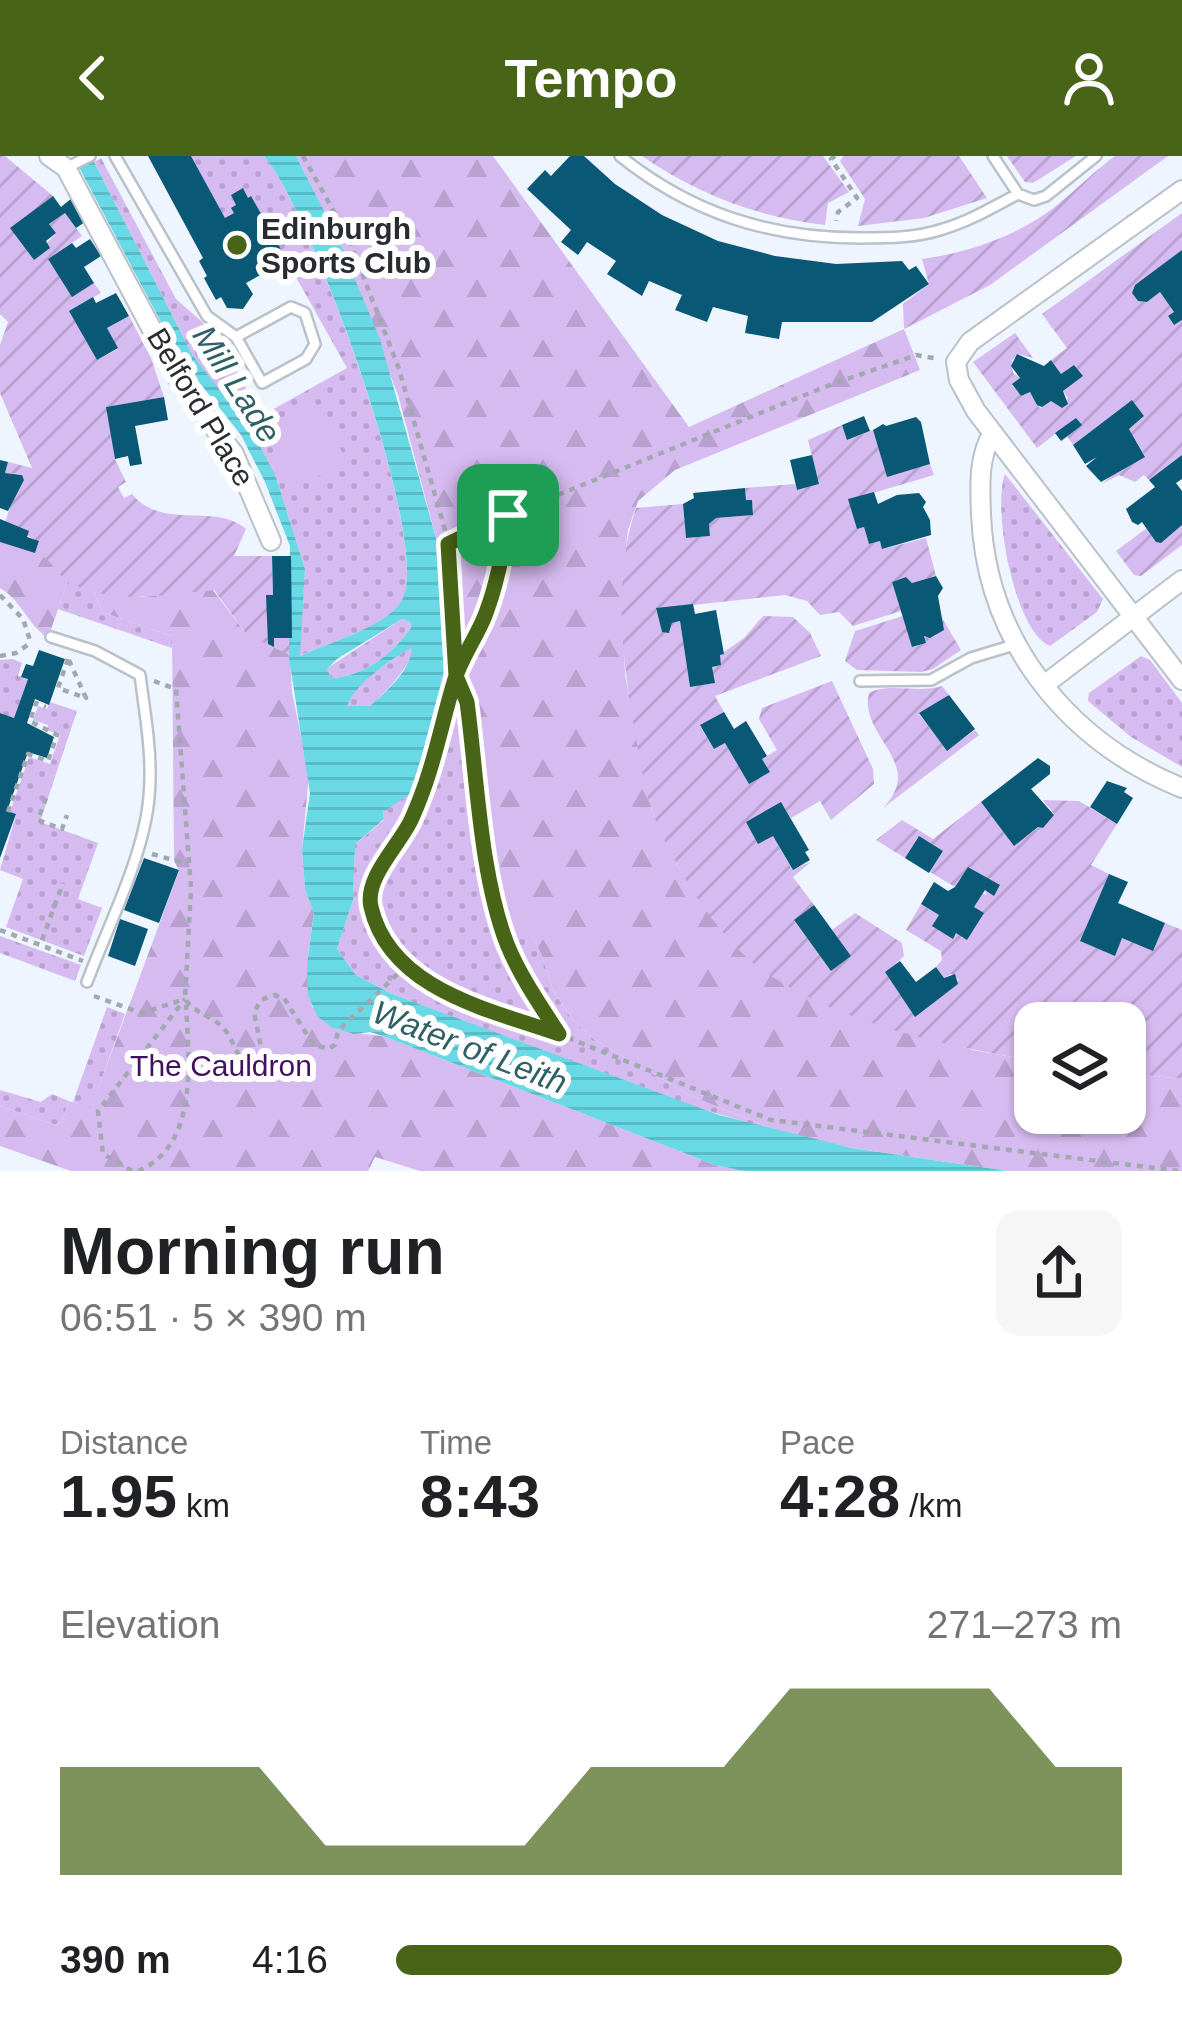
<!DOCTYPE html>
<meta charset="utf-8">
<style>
body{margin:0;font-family:Arial,sans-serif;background:#f6f6f6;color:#202124;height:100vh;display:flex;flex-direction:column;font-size:45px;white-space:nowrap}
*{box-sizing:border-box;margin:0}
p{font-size:39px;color:#757577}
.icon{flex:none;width:66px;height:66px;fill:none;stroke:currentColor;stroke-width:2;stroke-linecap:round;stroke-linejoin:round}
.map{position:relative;height:1015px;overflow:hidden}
.drawer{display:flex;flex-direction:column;background:#fff;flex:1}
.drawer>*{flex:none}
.tools{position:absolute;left:1014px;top:846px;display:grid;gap:24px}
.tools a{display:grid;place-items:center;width:132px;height:132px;border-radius:24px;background:#fff;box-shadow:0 3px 9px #0004;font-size:60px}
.pin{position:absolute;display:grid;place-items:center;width:102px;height:102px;color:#fff;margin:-51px;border-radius:24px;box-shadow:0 6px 18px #0006}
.round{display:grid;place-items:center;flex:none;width:126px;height:126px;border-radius:24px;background:#f6f6f6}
.overview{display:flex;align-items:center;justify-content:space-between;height:204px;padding:0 60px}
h1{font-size:66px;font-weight:700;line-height:90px}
.figures{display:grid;grid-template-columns:repeat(3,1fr);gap:18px;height:204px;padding:12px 60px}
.figures div{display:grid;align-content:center}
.figures b{font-size:60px;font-weight:700}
.figures small{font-size:33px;font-weight:400}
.figures p{font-size:33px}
.chart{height:336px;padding:24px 60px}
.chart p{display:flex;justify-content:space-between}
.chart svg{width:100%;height:216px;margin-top:12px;fill:#486416;opacity:.7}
ul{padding:0 60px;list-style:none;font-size:39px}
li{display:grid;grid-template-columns:192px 144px 1fr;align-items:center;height:90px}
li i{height:30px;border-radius:15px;background:#486416}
header{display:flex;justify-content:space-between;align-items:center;height:156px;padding:0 60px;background:#486416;color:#fff;font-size:54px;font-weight:700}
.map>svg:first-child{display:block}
.grass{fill:url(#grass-dots)}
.forest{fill:url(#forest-firs)}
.garden{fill:url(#garden-furrows)}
.pitch{fill:#d6bbf0}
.water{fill:url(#water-rules);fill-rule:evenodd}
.building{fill:#095875}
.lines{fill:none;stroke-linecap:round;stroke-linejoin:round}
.service-casing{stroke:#bac1ca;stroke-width:14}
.minor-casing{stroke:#bac1ca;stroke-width:22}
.path{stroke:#a2a8b0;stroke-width:4.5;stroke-dasharray:6 6;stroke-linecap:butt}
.service{stroke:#fff;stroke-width:9}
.minor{stroke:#fff;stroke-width:18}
.route-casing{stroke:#fff;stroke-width:24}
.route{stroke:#486416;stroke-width:15}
.poi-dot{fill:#486416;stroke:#fff;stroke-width:4.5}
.labels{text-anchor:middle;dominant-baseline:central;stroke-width:12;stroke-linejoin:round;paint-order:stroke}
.poi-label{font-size:30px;font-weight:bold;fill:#282b2f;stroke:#fff;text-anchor:start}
.street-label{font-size:30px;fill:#282b2f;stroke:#fff}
.park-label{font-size:30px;fill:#421061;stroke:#fff}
.water-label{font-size:33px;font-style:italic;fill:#2f6066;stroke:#fff}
</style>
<header><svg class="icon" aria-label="back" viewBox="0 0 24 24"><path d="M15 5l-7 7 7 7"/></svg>Tempo<svg class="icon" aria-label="person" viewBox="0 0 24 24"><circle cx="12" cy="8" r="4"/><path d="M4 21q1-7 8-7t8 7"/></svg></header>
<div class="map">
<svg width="1182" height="1015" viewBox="0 0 1182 1015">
<defs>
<pattern id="grass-dots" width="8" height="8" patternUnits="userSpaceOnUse" patternTransform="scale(3)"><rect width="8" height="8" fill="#d6bbf0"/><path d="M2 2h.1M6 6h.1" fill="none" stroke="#b8a1ce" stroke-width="1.8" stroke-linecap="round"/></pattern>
<pattern id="forest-firs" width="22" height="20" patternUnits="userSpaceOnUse" patternTransform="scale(3)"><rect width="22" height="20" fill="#d6bbf0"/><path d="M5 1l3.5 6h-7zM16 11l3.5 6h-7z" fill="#b8a1ce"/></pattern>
<pattern id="garden-furrows" width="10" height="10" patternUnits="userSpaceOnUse" patternTransform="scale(3)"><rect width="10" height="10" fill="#d6bbf0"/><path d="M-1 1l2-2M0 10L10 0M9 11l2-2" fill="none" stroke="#b8a1ce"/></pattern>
<pattern id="water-rules" width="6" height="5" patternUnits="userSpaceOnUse" patternTransform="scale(3)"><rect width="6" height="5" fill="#68d9e5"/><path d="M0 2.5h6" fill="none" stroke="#5abac5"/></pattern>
</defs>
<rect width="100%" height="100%" fill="#eef5ff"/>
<path class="grass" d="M191,0H264C311,55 430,380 403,443C391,469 324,489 299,500L305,413L276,321L193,200L94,6L101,2L176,143L217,179L261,260L347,212L251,41L248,42L242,33L231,39L236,49L234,57L225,62Z
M1005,318L1103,443L1097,456L1050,490C1014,475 992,353 1005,318Z
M68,425L94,435L102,456L172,480V492L58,453Z
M445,432L459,514L481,570L502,743L524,768L541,797L553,834L571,862L595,884L691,940L780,976L687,949L392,838L356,819L337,793L353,744L355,688L384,664L383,657L446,498Z
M402,463L410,466L411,472C391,499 365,520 331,522L326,513Z
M412,490L414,497C403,517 387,535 370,550H346C356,524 391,506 412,490Z
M1141,500L1150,504L1182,547V611L1131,581L1088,545L1089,537Z
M13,503L22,507L18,520L28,523L14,562L0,557V504Z
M50,546L77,555L40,666L98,687L78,743L102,752L84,800L6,771L23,723L0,714L16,659L10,656L29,601L50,608L60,579L47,574L48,569L33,564L38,550L47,553Z
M0,780L81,809L75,825L0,797Z
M107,851L125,858L91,953L73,946Z
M0,934L41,946L52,938L69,945L62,965L56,969L0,950Z"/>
<path class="forest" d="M296,0H493L689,271L904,173L920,214L675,314L638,345L628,374L622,428L625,519L652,655L677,709L712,762L818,845L883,869L973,894L1035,905V957H1125V917L1182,923V1015H1008L852,992L780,976L691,940L595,884L571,862L553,834L541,797L524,769L502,743L481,570L459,514L438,389L398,239L336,78Z
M0,386L50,401L68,425L48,482C28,469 21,444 0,432Z
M212,433L244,475L290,499L292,536L309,619L302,693L305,733L314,756L307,807L312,851L363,878L383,880L715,1009L744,1015H420L375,1001L368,1015H71L0,990V950L56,969L62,965L69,945L91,952L179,715L174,704L172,480L102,456L94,435L142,441Z"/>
<path class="garden" d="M0,0H5L53,40L11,72L33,103L56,77L49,68L65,57L82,80L48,103L72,140L94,127L101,137L70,155L97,204L118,193L107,172L129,160L151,202L164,241L107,251L115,303L126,326L118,331L124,342L132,338C162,375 215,346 246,373L234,400H272L273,439L267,440L268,488L273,490L274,482H292L290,499L247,479L214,434C169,438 113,450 71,427C54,418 54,403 35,397L39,386L5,367L15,335L24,324L21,318L5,317L8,306L32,312L0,237V189L8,166L0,158Z
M642,0H823L849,36L828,47L825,69C757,61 699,39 642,0Z
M844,0H959L987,42L924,62L858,70L865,43L840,5Z
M1007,0H1076L1033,27L1025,26Z
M1115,0H1168L990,129L904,173L903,148L929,128L922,103C972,96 1024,78 1063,44C1081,29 1096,14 1115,0Z
M1182,57V95L1135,129L1132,137L1138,145L1147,146L1160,136L1174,156L1168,161L1174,169L1182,164V299L1149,324L1144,319L1135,326L1119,319L1102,328L1114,317L1145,300L1129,273L1144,260L1132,244L1073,289L1067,280L1081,269L1076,262L1037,292L973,206L1015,177L1033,202L1018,198L1012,204L1013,217L1020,222L1012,229L1021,240L1030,236L1040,252L1051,245L1062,252L1068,242L1063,235L1082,220L1074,209L1061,218L1051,204L1067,192L1042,158Z
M842,269L848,284L873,274L887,320L930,308L934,319L849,344L857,373L864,371L869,388L880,385L883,393L926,382L936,420L912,427L906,421L892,426L901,455L853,470L839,456L820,459L807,445L785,439L656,453L662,476H670L672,467L680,465L690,531L714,527L712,511L721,509L720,499L744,482L763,460L793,461L810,477L821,500L715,540L724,556L700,570L714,593L725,587L749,627L770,616L762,603L777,594L759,563L762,552L832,525L873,613L874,628L831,664L820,645L791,662L781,647L773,680L792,713L811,706L793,721L814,749L794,765L831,814L851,800L832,774L855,757L902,787L904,800L886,817L915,860L959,824L951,818L944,822L936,811L942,804L941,795L906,774L921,748L939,759L933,769L953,782L983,737L986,739L985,734L994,739L1000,730L969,711L955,731L930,716L943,695L918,681L905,702L876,684L902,664L933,683L981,646L1014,689L1039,671L1043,672L1054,658L1043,644L1079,645L1117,668L1091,709L1109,718L1080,785L1114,799L1122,782L1165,767L1182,774V923L1125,917V867H1035V905C944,889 838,868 761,813C716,780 672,708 653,657C642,627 638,591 632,559C621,492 614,417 636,352L683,348L686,382L710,380L709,368L716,362L753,359L752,344H746L745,332L795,328L797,334L819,328L808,284Z
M1182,369V389L1141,420L1134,419L1116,395L1147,372L1156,386L1161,387Z
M939,457L961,494L933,513L921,516L857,514L845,505L855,475L903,460L913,491L926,487L924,480H936Z
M942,530L949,539L919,558L947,594L975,574L979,579L883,652C927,607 858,580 869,537C890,526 918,538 942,530Z"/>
<path class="pitch" d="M320,248L347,307L291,333L264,274Z"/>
<path class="water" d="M73,0H90L94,6L193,200L252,275L276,321L305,413L300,500C325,488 392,469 403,442C430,380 311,54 264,0H296L336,78L380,183L438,389L445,432L446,498L431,589L413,636L383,656L384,663L355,688L353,744L337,793L356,819L392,838L719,959L852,992L1008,1015H744L715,1009L383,880L370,876L354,878L331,871L317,860L308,839L307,807L314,757L305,733L302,693L310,637L289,502L290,390L265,326L241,279L180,202ZM402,463L410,466L411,472C391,499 365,520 331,522L327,513L337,503ZM412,491C412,513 386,536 370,550H347C357,525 390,505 412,491Z"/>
<path class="building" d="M148,0H191L225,62L234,57L231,52L236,49L231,39L243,32L248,42L251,40L287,104L246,127L253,138L243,153L227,152L221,141L216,144L204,122L207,120L199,105L203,102Z
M570,0H584L615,28L662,59L718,85L775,100L836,108L902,105L909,114L916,110L929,128L872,166H782L779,183L745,177L748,160L713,151L707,166L675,154L682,139L649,125L642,140L607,118L616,105L587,86L578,99L561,86L571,74L527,33L545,14L551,20Z
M53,40L61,51L72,42L88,64L76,72L65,57L49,68L56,77L46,85L50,92L34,104L10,72Z
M90,83L101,100L84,111L94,127L72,141L48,103L72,87L76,92Z
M1182,94V164L1174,169L1168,160L1174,156L1160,136L1147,146L1138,145L1132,137L1135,129Z
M116,137L129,160L107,172L118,192L97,204L69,155L93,141L96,147Z
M1017,198L1044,210L1051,204L1061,218L1074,209L1083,220L1063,235L1068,248L1062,252L1051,245L1042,251L1037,249L1030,236L1021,240L1012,228L1020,222L1011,210Z
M164,241L168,264L135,270L142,308L130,310L128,300L115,303L106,251Z
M1132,244L1144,260L1129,273L1145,301L1101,326L1086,310L1097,301L1085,308L1073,289Z
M864,260L870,275L847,284L842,269Z
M916,261L921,266L930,308L887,321L873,274L883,268L886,270Z
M1076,262L1082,269L1061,285L1055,277Z
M812,299L819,328L797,334L790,304Z
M1182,299V323L1176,327L1182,335V369L1161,387L1156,386L1142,366L1138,369L1132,366L1126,353L1155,331L1149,324Z
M0,304L8,306L5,317L22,319L24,324L8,355L0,352Z
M745,332L746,344H752L753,359L716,362L709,368L710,380L686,382L683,348L694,342L693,337Z
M874,336L878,348L897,339L919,337L926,346L923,351L930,364L931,379L882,393L880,385L869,388L864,371L857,373L848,343Z
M0,363L29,375L27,381L39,385L35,397L0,386Z
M272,400H291L292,482H274V491L268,488L266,439H273Z
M936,420L943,432L938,440L944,474L930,482L924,480L926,487L912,491L892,426L906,421L912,427Z
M693,448L695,458L716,454L724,498L720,499L721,509L712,511L715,527L690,531L680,465L672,467L669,477L662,476L656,452Z
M39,494L65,503L49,549L35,543L27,567L54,581L47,602L28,596L7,655L16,658L0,702V557L14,562L28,523L21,521L26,508L33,510Z
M949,539L975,573L947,595L919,557Z
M724,556L734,573L746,565L767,600L762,603L770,616L749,628L725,587L714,593L700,569Z
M1038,602L1050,610V618L1031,633L1054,659L1043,672L1038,671L1014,690L981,646Z
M1107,625L1127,632L1124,636L1133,642L1117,668L1090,651Z
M781,646L809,694L805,696L810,704L793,714L773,680L758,688L746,666Z
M919,680L943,695L929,717L905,702Z
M144,702L179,714L159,767L124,754Z
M968,711L1000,729L994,740L985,734L974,751L984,757L967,784L956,777L953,783L932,770L939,759L921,748L934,726L948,735L955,731Z
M1109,718L1128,726L1118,747L1165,767L1153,795L1122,782L1115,800L1080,785Z
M814,749L851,800L831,815L794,764Z
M120,763L148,773L135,810L108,800Z
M900,805L916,826L936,811L944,822L955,818L958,828L915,861L885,816Z"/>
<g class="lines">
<defs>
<path id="service" d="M115,0L207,160L236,181L262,227L306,203L315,188L305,157L291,151L236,181
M620,0C691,57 769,82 860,82C888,82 916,82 943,73C970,65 993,51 1018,38L1034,44L1046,40L1096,0
M993,0L1018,38
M66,12L90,0
M51,481L95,495L140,519C145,559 153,600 149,641C144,700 108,770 87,826
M860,525L931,524L971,502L1017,488"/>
<path id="minor" d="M49,0L66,12L181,228L234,298L271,385
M1182,34L970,186L956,206L959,224L976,255L1182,524
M993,277C978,300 980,331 981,358C986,485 1067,585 1182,632
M1044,529L1182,424"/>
</defs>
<use href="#service" class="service-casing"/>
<use href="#minor" class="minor-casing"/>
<path class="path" d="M303,0L348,81L399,213L449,388L457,499L444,573L421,642L399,689L376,721L370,741L375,761L406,810L455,841L559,878L771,964L1178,1015
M835,0L831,3L857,42L838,56L836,65
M449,388L508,359
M0,439L23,463L31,487
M0,500L16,497L32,486
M68,503L58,532L86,542L68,502
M154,525L176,533L191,732L185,843C196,859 213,859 225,874C236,888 238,907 253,915L264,907L254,856L261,844L274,839L284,842L313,888L328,893L335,889L338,875L406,810
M46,642L38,664L62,673L67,659
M8,656L28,598L48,605L57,579L30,565L36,547L46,551
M152,698L187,708
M0,774L83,805
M42,784L63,727
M94,840L142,857L185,843
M558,876C539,847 519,819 507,787C480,715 477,622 467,546L456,521C482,467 500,418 508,359L822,232L916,199L939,203
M132,1015L103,998L98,955L185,843
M138,1015C199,990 189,904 186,849"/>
<use href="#service" class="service"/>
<use href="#minor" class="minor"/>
</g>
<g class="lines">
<defs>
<path id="route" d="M508,359C504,392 498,425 486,457C478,479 462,500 455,523C440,572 434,613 412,662C401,688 364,721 371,751C390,834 491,854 559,878C540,849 520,820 507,788C480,718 477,620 467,546L456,520L448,388L508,359"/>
</defs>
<use href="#route" class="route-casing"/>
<use href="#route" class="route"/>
</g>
<circle class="poi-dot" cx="237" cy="89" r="12"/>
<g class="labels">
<g class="poi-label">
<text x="261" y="72">Edinburgh<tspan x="261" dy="34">Sports Club</tspan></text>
</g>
<g class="street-label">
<text transform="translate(201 251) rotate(59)">Belford Place</text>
</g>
<g class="park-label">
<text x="221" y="909">The Cauldron</text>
</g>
<g class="water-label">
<text transform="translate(237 228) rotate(57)">Mill Lade</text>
<text transform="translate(470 891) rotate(21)">Water of Leith</text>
</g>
</g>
</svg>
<div class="tools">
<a><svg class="icon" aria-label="layers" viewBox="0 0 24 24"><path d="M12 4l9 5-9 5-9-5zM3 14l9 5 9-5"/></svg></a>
</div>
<div class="pin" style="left:508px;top:359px;background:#1e9e55"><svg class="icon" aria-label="arrive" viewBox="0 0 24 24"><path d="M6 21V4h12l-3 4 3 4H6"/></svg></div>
</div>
<section class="drawer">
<div class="overview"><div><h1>Morning run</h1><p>06:51 · 5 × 390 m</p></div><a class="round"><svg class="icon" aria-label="share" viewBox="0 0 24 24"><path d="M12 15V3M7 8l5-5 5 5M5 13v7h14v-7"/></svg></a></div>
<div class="figures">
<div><p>Distance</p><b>1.95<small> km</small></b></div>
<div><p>Time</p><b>8:43</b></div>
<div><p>Pace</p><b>4:28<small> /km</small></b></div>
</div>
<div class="chart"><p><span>Elevation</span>271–273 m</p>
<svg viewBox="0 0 160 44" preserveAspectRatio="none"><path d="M0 44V22L10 22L20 22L30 22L40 38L50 38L60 38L70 38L80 22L90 22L100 22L110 6L120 6L130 6L140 6L150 22L160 22V44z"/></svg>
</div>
<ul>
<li><b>390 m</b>4:16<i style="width:100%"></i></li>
</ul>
</section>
